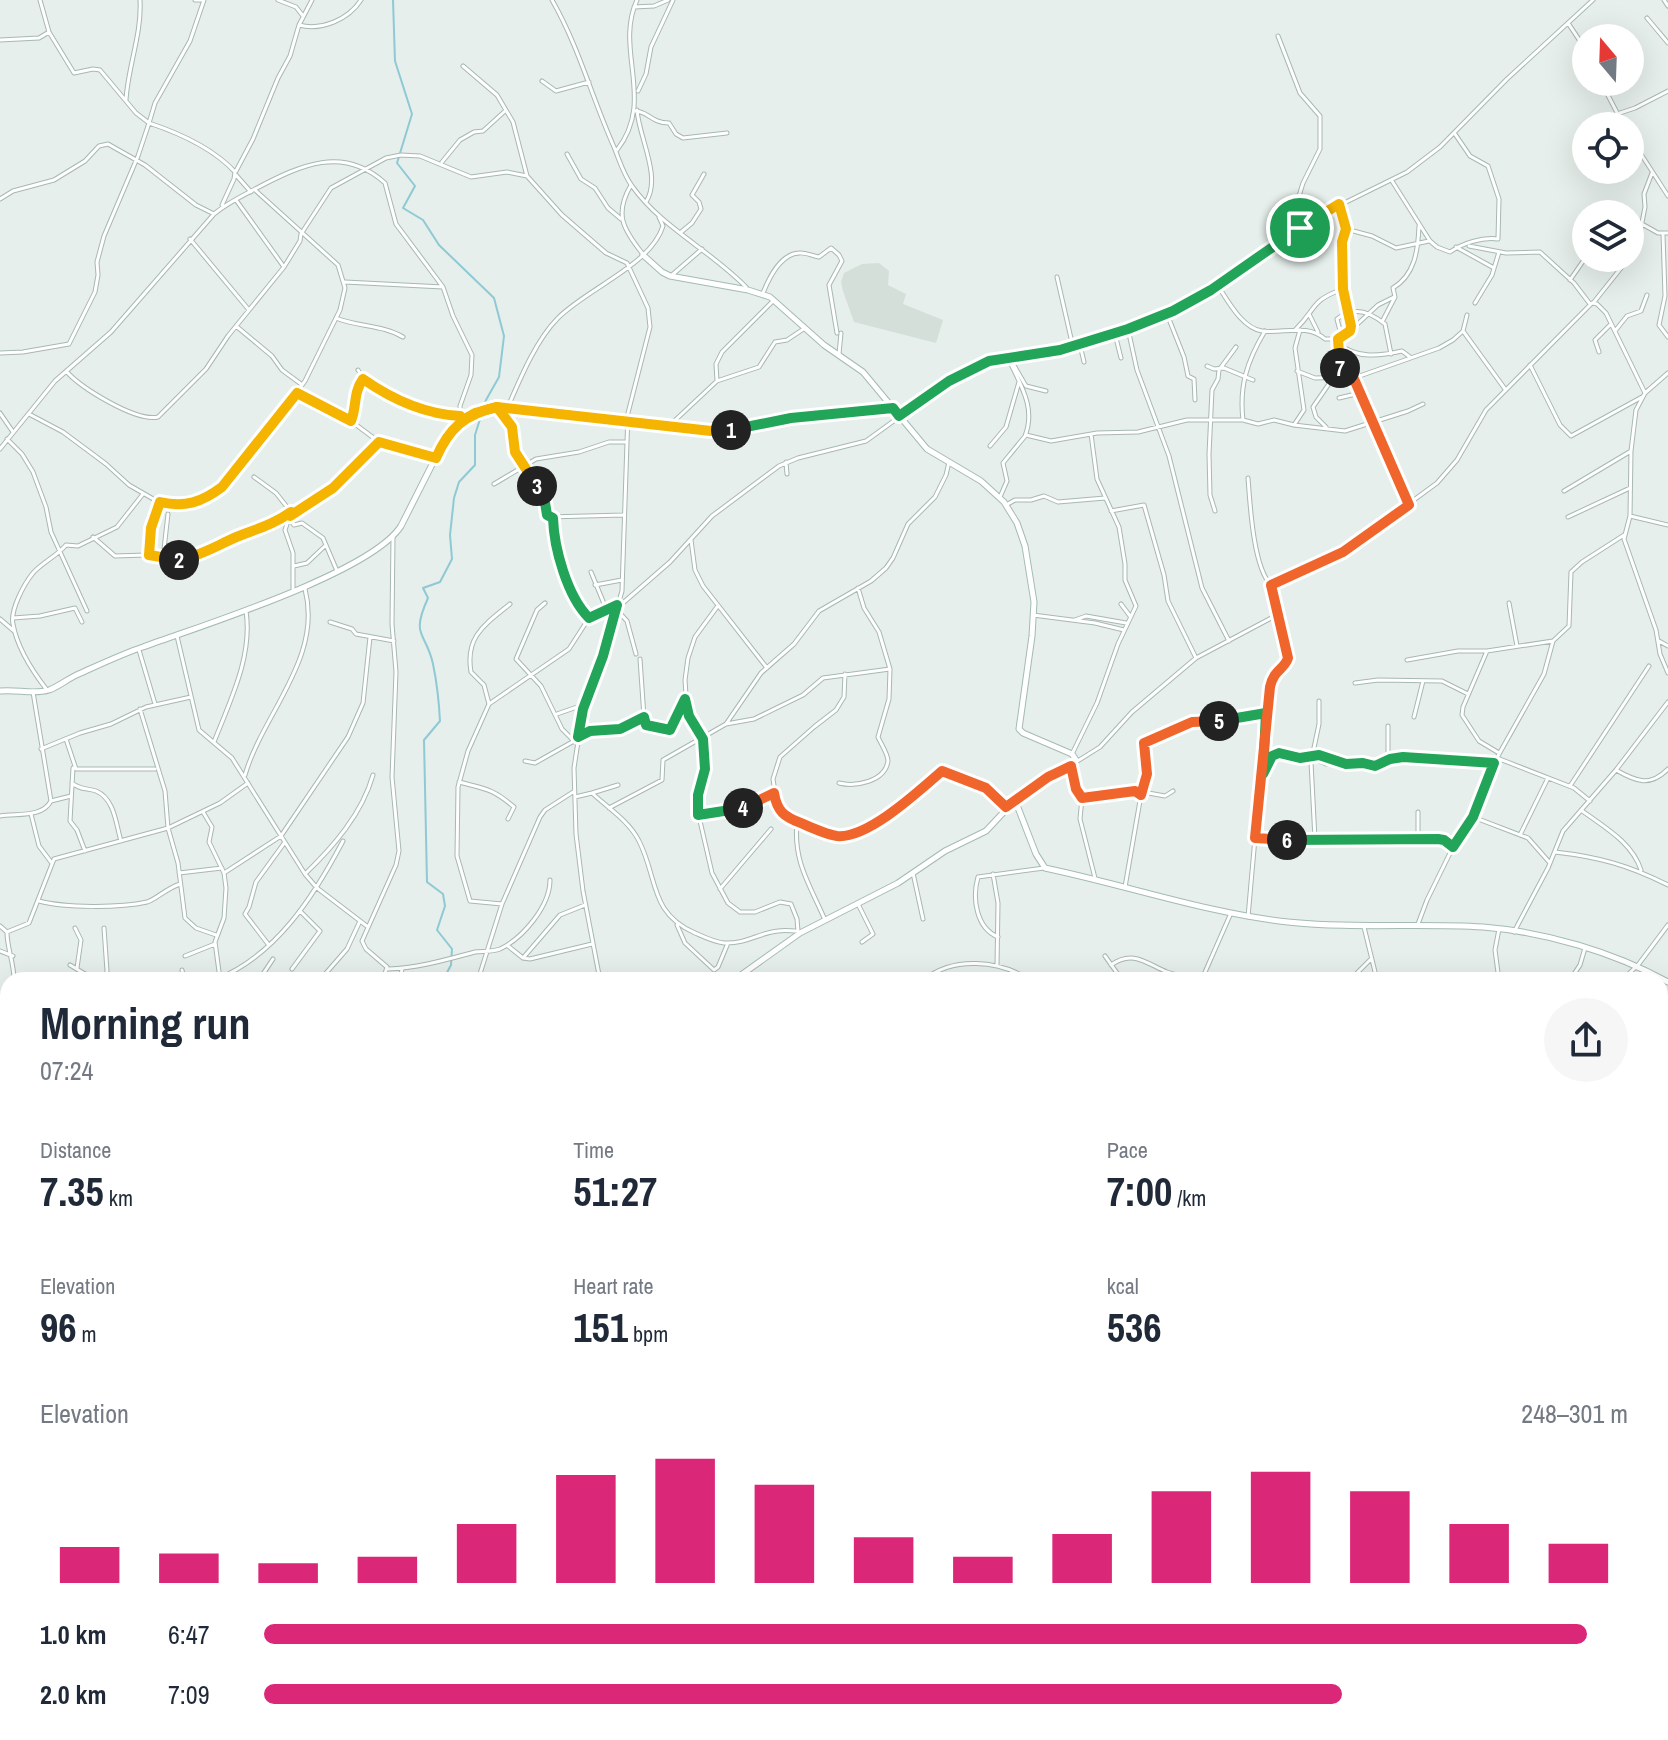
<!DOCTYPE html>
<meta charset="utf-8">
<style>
body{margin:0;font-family:"Archivo Narrow",sans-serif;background:#f6f6f7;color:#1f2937;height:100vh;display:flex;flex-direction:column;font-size:30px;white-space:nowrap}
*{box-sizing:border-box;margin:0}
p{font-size:26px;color:#747a83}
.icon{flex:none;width:44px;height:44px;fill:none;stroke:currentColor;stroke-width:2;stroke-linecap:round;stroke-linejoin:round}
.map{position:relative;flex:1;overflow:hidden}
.sheet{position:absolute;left:0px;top:972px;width:1668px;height:768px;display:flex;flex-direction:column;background:#fff;border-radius:24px 24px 0 0;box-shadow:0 8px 32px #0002}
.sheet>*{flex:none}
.needle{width:52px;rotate:341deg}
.controls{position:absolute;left:1572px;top:24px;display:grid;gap:16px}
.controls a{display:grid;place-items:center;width:72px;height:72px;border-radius:50%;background:#fff;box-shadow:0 8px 32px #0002;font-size:40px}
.pin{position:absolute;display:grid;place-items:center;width:68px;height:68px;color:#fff;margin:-34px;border:4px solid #fff;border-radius:50%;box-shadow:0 2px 8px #0007}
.km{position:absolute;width:40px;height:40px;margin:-20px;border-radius:50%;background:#222;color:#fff;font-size:22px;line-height:40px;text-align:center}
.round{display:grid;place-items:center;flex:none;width:84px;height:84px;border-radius:42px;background:#f6f6f7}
.overview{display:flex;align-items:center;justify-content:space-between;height:136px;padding:0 40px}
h1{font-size:44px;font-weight:800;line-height:60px}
.stats{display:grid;grid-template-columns:repeat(3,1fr);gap:12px;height:136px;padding:8px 40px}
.stats div{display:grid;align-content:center}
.stats b{font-size:40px;font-weight:800}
.stats small{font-size:22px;font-weight:400}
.stats p{font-size:22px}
.chart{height:224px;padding:16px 40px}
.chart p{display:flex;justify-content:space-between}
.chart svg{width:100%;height:144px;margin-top:8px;stroke:#db2777;stroke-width:6}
ul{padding:0 40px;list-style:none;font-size:26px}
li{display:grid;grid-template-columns:128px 96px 1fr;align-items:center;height:60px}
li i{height:20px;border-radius:10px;background:#db2777}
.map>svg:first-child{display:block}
.built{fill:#d4dfda}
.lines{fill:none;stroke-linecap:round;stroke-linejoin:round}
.stream{stroke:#8ec9d4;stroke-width:2}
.street-casing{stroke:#a8b8b2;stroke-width:5}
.secondary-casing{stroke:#a4bbb3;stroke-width:7}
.street{stroke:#fff;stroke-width:3}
.secondary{stroke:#fff;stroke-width:5}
.split-1-casing{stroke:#fff;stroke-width:16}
.split-2-casing{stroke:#fff;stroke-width:16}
.split-3-casing{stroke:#fff;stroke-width:16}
.split-4-casing{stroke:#fff;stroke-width:16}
.split-5-casing{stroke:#fff;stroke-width:16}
.split-6-casing{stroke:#fff;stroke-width:16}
.split-7-casing{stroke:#fff;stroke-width:16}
.split-8-casing{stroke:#fff;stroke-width:16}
.split-1{stroke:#22a559;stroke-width:10}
.split-2{stroke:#f5b400;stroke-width:10}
.split-3{stroke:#f5b400;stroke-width:10}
.split-4{stroke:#22a559;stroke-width:10}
.split-5{stroke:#f0652b;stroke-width:10}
.split-6{stroke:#22a559;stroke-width:10}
.split-7{stroke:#f0652b;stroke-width:10}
.split-8{stroke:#f5b400;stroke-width:10}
</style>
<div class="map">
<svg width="1668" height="1740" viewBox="0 0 1668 1740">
<rect width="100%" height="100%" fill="#e6efeb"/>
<path class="built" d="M879,263L889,271L888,285L906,294L903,304L943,320L936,343L854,322L843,291L841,282L844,273L862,264Z"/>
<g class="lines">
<path class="stream" d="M393,0L395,61L412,114L397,163L415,186L403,208L423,220L439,245L494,298L504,336L499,377L486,400L475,435V465L459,482L454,498L450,535L452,559L440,582L423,588L428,598C410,638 426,631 433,664C437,683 439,702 440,721L424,740L427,882L443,894L445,906L437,930L452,949L451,965L443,980
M0,1164L2,1169L0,1176
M0,1410L8,1420
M0,1697L8,1689
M694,1732L717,1740
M436,1740L447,1732"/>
<defs>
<path id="street" d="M195,0H204L190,41L155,103L149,123C179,133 213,148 235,172L234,179L222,205
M278,0L296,7L303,16
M552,0C579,47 592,98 614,147C619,159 623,174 632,186C662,228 710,250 746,287
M1664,0L1668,6
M634,7L654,6L668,0
M1647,18L1668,43
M1568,23L1586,50
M299,25C322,31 349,19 361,0
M1278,36L1300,93L1320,116V149L1303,183L1299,196L1300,227
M0,40L39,38L49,32
M463,66L497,95L513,122L527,176
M542,81L556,91L589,82
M1601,82L1624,126
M638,91L646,74L651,47L673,0
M126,100C128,66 142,34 140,0
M637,110C639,138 662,177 646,202
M635,111C648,111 651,123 669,123L676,134L683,138L727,133
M1617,114L1635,108L1668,91
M1630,137L1668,196
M617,150C656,100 614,50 637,0
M567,154L581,179L595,188L608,208L621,219
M442,162L460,140L474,132L483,131L505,111
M236,171L253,139L278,78L290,56L299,25L312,0
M236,175L251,192
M1392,181L1430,241L1437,247L1450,252C1463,243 1482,237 1498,239L1499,199L1488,166L1470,156L1455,134
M631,185C614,214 623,229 642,253
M0,199L13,191L54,180L85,161L99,146L108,144L145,165L196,205L214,214
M236,200L284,267
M1642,224L1658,233H1668
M1346,229L1372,236L1396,248L1429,241
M680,233L692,223L701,209L699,202L692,195L704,174
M301,234L331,188L386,158L401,155L420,156L471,177L507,172L527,176L562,215L606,253L627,263L648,308L650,327L628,413L622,591L603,656L583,709L574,768L576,834L583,891L600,980
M1663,234L1665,296L1659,325L1668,337
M190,239L249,310
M1469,246L1506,253L1540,252L1574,283L1590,304
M1456,247L1494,268
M1630,257L1639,238L1645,207L1644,194L1652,173
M672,275L702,249
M1057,277L1073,347
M1570,280L1586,257
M345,282L443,287
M1218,286C1228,301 1242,328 1262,331C1283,334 1307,323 1325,339H1338
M763,293C769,278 780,254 799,253C805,252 812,256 819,257L831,248L839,255L842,261L829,285L837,333
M1594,302L1629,258
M1475,303L1492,275L1499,252
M1349,313C1361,308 1375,316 1385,324L1391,354
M1167,314L1184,357L1188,376L1194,379L1195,400
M1309,314L1318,332
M1467,315L1463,331L1505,389
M336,318C358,327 383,325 403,337
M1382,322L1395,297L1393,288C1415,275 1418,250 1419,226
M236,326L272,356L282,370L301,384
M1128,329L1137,370L1169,456L1202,588L1229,641
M1296,329C1318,307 1310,301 1343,289
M1350,331L1378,305L1394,297
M1615,331L1627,316L1641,311L1647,295
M1115,334L1121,358
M1342,338L1337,319L1347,312
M1339,344C1357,359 1380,356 1402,351L1410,357
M1080,345L1084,362
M1599,352L1595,340L1611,324
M0,353L23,352L69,344L95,292L98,275L97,262L104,236L138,156L149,123L136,113L100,70L93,69L74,73L49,32L40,0
M839,354L841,333
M1009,360C1021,386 1036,408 1025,436
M1329,360L1339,358
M1012,362L1026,386L1046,391
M1530,365L1560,425L1571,436L1642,397
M1207,366L1214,369L1224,368L1253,380
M358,370C364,382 372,383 382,390C406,406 431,415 460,416
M66,371C81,388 136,422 158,417L206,369L228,336L284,267L300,241L301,234
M1297,371L1315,378L1351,377L1354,379L1408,504
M1668,373L1645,393L1636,410L1631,451L1630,516L1624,539L1656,630L1660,654L1668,673
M1336,377L1341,370L1338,339L1348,334L1351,326L1343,289L1342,246L1346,229L1339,204
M1354,378L1439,348L1453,340L1463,331
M717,381L759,367L775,342L787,340L805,328
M297,393L351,421L379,442
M1339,398L1360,393
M497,407L512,427L515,452L542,493L548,517L623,515
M507,409C520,379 536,340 558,318C588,288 651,265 663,226L659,217
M0,413L13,432
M29,414L63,432L106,464L129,485L155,500L175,504H192L222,487L274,424L305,381L340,310L345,288L338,265L255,190
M1243,420C1239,386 1247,361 1265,331
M351,421C357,407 353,393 363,380
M670,425L717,381L716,364L722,352L774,300
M1294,425L1304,410L1295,348L1300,330
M1326,427L1316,417L1313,407L1333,378
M7,439L22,454L33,472L46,507L51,532L87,611
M990,446L1006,427L1019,382
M0,449L55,381L111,332L214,214C227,203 242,196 257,188C301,165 343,145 385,183L396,224L443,287L453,316L472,355L471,375L460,406L461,421
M786,462L787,474
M254,477L276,493L291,512L285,530L293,553V589
M1248,478C1250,503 1253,567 1271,585L1288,658L1275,671L1270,687L1255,838
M494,484L536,459L579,452L609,442H627
M1564,491L1631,451
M1000,497L1007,481L1003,463L1026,435L1051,441L1097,433L1138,432L1187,420H1243L1258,424L1274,420L1294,425L1345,431L1408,411L1423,404
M1006,505L1015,500H1031L1044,496L1058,502L1105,498
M1111,511L1144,505L1164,575L1168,601L1196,658
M1215,511L1210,495L1209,454L1212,390L1218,379L1219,370L1236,347
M290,516L333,488L379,442L433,458
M1630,516L1668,525
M1568,517L1630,488
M553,518C554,548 567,596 589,618
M290,520L294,525L302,523L323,538L337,571
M93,537L115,556L146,555L175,561L187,559L226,544L238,536L259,531L291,512
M691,540L695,570L703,586L767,668
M149,555V536L160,502
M163,558L168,514
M294,566L307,563L326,545
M591,572L607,611
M595,585L622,580
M1271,585L1343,552L1437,483L1457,460L1486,410L1592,303L1597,304L1606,313L1645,393
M545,603L537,610L516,659L541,686L562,729L575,742
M1509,603L1517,646
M1121,604L1130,616
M717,607L695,637L688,658L685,680L687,711L703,739L705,769L697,808L712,873L728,903L740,912H755L780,902L791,904L797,919L798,931
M1033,615L1095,623L1124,630
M13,618L40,616L75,608L82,622
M0,619L14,631
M1075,620L1086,616L1126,623
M330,622L352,629L356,634L394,641
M177,636L199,730L232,758L305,874L317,888L368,927
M1659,641L1668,646
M139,650L155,704
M1487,651L1463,707L1462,715L1479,741L1499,753
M636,654L627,621L616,609L670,562L712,516L779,466L798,458L866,441L949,381L989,361L1060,350L1128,329L1173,311L1211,290L1324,213L1407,172L1440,147L1507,79L1593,0
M1407,660L1458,651H1487L1553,641
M845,674L844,697L836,710L814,727L780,757L773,779L777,805L782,814L790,819L829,834H850L896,810L945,771L986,788L1006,807
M1355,683L1378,680L1442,681L1468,694
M47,690C33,672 17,647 13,624C10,610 24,584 33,573C43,562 57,556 66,545L78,546L117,527L143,494
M489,704L484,685L471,672C465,637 484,625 510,604
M140,709L165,791L168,828L178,863L185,918L196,928L216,935
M557,714L577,707L583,709
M644,717L646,725L670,730L685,699
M1414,717L1423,681
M726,724L754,719L803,695L823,678L890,669L879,632L864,608L858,588
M579,737L590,731L620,729L644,717L640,659
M66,739L76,769H155
M214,742C230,701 253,656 246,611
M41,749L80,733L111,724L146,707L191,697
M1073,752L1097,703L1118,644L1136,606L1125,580V564L1119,527L1097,479L1091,434
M1312,755L1346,764L1363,763L1375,766L1396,757L1494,763
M1497,758L1574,788L1590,801
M1388,760V726
M525,761L535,763L574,741
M1076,762L1100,747L1132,712L1196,658L1277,615
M1071,766L1076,789L1082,798L1080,819L1095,878
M73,768L70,821L77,830L85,851
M1616,770C1637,782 1650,787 1668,769
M1265,771L1275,753L1313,758L1326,764
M245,775C263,713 323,658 305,589
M459,782C485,789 492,788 514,807L508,819
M72,783C80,790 87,788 96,791C115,799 116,825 121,841
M839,783C855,787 885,782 888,761C888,754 881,744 878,737L889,699L890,669
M1570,786L1649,666
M1143,792L1165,796L1173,791
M592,793L618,785
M1141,795C1149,780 1149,762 1143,747L1147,742L1195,721H1219L1266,713
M575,797L592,793C608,808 629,821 639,841C658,878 649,913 695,933C704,937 714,942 724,943C747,944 758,933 778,931C784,930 791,931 797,931
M1082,798L1135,791L1141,795L1125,887
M51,801L71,796
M609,808L662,780L663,760L726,724L761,673L794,644L819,611L871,581L886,568L893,558L908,524L935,497L946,475L949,462
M1581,810C1604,827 1632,842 1641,870
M203,812L212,827L209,842L224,873L226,888L224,918L215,942L220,979
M1418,812V840
M31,814L39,846L51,862
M698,815L737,810L774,793
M0,816C17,813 42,818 51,801L33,692
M1473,817L1528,838L1550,863
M797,822C793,862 810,885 825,920
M1520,835L1548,778
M1315,839L1311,762L1319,724V701
M1555,852C1599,857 1628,865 1668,885
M179,873L222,868
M224,873L281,836L348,737L363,703L370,637
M913,873L923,919
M305,874C333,847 362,814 373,775
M993,874L998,903L997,966
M720,889L771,829
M39,901C65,908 120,908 147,902C155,900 167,888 180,884
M502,904L470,901L457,856L458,787L468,751L489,704L569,649L589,618L617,606
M858,904L873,934L862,942
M1248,917L1255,838L1352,841L1438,839L1444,840L1453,847
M1418,924L1427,900L1453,847L1476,809L1494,763L1544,674L1553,641L1569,626L1571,572L1582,562L1624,535
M677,925L685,943L714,970L718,967L728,943
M0,926L7,932C7,949 14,962 14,980
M1364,927L1377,980
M75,928L81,940L77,968
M104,928L107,971L105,980
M1499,929L1495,950L1499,980
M7,932L29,923L54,859L168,828L220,803L248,783
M1514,932L1548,868L1563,831L1616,770L1668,702
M998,937C976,928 972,898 978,877L1044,868
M268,944L245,914L249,907L256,882L285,842
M508,946L523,958L530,959L592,944
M0,951L13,956
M185,956L215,944
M1105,956L1122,980
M523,958L560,915L585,905
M70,965L95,980
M1111,965C1133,949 1147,964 1167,972C1178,976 1190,978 1201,980
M292,969L320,931L300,911
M388,969C418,968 445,960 475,952C483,951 492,952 500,949C523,938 550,906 550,880
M182,970L184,980
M232,972L240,980
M325,975L338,980
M1202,979L1231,913
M215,980C276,956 314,896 343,841
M259,980L273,959
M320,980L347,949L360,921
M383,980L387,967L366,949L362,941L396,865L399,851L392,777L396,672L392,624L393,537
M400,980L402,969
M478,980L502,904L540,817L545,810L573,792
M924,980C953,956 999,960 1030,980
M1324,980H1334
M1350,980L1371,959
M1508,980L1521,976L1542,980
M1570,980L1580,965L1585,948
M1622,980L1638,965L1668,925
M0,1002L8,1007
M1660,1037L1668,1015
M0,1109L8,1108
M0,1137L8,1133
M1660,1151L1666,1155L1665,1173L1668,1182
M0,1203L8,1197
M1660,1241L1668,1237
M1660,1256L1668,1312
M0,1418L3,1423L0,1428
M1660,1444L1668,1442
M1660,1449L1668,1467
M1660,1503L1668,1498
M0,1556L8,1551
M1660,1561L1668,1557
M0,1618L8,1626
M1660,1628L1668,1624
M0,1639L8,1630
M0,1657L8,1650
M1660,1681L1668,1689
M1660,1713L1668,1710
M245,1732V1740
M325,1732L326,1740
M771,1732L792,1738
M861,1732L867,1740
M1046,1732L1050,1740
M1127,1732L1133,1740
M1216,1732L1226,1740
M1246,1732H1248
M1309,1732L1318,1740
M1456,1732L1463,1740
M795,1734L812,1740
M225,1740L226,1732
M259,1740L260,1732
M360,1740L382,1732
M424,1740L425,1732
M879,1740L936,1732
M1066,1740L1068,1732
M1159,1740L1166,1732
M1234,1740L1243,1732
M1435,1740L1442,1732
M1516,1740L1524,1732
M1595,1740L1602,1732"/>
<path id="secondary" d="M643,255L662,272L670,276L748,290L770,297L824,345L863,372L927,449L981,481L1004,502L1017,523L1025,546L1034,602L1032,636L1019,729L1023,733L1072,754L1076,760L1071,766L1048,777L1037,787L1015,800L986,831L945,851L898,883L800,933L734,980
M0,691C16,689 34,695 49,690C60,686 70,677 81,673C101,664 122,654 143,647C200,626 371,573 401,526L448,433L463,418L485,410L497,407L562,416L715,431L791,418L893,408
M1015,800L1036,854L1045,868C1126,885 1206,913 1288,922C1353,929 1418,923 1483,927C1546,932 1613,952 1668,982
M0,1514L8,1522
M150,1732L152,1740"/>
</defs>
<use href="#street" class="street-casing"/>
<use href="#secondary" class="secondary-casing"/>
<use href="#street" class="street"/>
<use href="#secondary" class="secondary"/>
</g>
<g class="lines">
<defs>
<path id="split-1" d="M731,430L791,418L893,408L899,416L949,381L989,361L1060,350L1128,329L1173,311L1211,290L1300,228"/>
<path id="split-2" d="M179,560C201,556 219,544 239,536C259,528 272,525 291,512L290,516L333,488L379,442L436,458C449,428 465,414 497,407L711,431L731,430"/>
<path id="split-3" d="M179,560L149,555L151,528L160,502C185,508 202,502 222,487L297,393L351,421C357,406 353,393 363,379C393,400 424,414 460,416L461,421L475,413L497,407L512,427L515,452L537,486"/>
<path id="split-4" d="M537,486L544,496L547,515L553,518C554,548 567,596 589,618L617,605L603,656L583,709L578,737L590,731L620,729L644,717L646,725L670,730L685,699L689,716L703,739L705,769L698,795V815L743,808"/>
<path id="split-5" d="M743,808L774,793C777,811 784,817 801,823C812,828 825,834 837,836C868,839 920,790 942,771L986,788L1006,807L1048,777L1071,766L1076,789L1082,798L1135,791L1141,795L1147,774L1144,743L1192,722L1219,721"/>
<path id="split-6" d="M1219,721L1266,713L1263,774L1272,756L1279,753L1300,758L1319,755L1346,764L1363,763L1375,766L1390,759L1403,757L1494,763L1473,817L1453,847L1444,840L1438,839L1287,840"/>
<path id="split-7" d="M1287,840L1255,838L1270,687C1274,669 1284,670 1288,658L1271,585L1343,552L1409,505L1354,379L1351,377H1336L1340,368"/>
<path id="split-8" d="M1300,228L1339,204L1346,229L1342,242L1343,289L1351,326L1350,331L1338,339L1340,368"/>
</defs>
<use href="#split-1" class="split-1-casing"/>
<use href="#split-2" class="split-2-casing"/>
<use href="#split-3" class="split-3-casing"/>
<use href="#split-4" class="split-4-casing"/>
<use href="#split-5" class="split-5-casing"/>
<use href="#split-6" class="split-6-casing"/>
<use href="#split-7" class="split-7-casing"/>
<use href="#split-8" class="split-8-casing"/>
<use href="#split-1" class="split-1"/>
<use href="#split-2" class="split-2"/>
<use href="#split-3" class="split-3"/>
<use href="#split-4" class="split-4"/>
<use href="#split-5" class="split-5"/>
<use href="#split-6" class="split-6"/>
<use href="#split-7" class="split-7"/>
<use href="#split-8" class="split-8"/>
</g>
</svg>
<div class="controls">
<a><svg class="needle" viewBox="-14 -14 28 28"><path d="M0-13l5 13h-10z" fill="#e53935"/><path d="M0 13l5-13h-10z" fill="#747a83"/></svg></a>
<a><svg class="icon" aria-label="locate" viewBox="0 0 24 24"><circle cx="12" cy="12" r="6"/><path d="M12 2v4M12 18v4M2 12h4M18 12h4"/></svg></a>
<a><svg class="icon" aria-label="layers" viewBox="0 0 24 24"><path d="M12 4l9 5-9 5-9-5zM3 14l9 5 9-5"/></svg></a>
</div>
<div class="pin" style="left:1300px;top:228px;background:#1e9e55"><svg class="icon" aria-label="arrive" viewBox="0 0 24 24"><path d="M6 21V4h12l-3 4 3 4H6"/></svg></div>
<b class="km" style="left:731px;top:430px">1</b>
<b class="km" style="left:179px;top:560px">2</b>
<b class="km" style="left:537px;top:486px">3</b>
<b class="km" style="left:743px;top:808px">4</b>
<b class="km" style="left:1219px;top:721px">5</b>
<b class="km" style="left:1287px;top:840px">6</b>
<b class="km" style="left:1340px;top:368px">7</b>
<section class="sheet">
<div class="overview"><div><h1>Morning run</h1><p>07:24</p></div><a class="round"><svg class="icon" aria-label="share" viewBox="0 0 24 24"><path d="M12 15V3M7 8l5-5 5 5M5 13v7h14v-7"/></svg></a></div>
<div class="stats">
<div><p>Distance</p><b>7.35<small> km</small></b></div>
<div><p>Time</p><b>51:27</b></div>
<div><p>Pace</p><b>7:00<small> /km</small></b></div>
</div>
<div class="stats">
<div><p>Elevation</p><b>96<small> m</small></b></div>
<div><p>Heart rate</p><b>151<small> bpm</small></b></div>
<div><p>kcal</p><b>536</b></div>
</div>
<div class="chart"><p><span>Elevation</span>248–301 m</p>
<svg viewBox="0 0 160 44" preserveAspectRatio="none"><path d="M5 44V33M15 44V35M25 44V38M35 44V36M45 44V26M55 44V11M65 44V6M75 44V14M85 44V30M95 44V36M105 44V29M115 44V16M125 44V10M135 44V16M145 44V26M155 44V32"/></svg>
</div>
<ul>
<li><b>1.0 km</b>6:47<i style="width:97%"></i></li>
<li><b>2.0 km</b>7:09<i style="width:79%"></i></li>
</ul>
</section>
</div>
